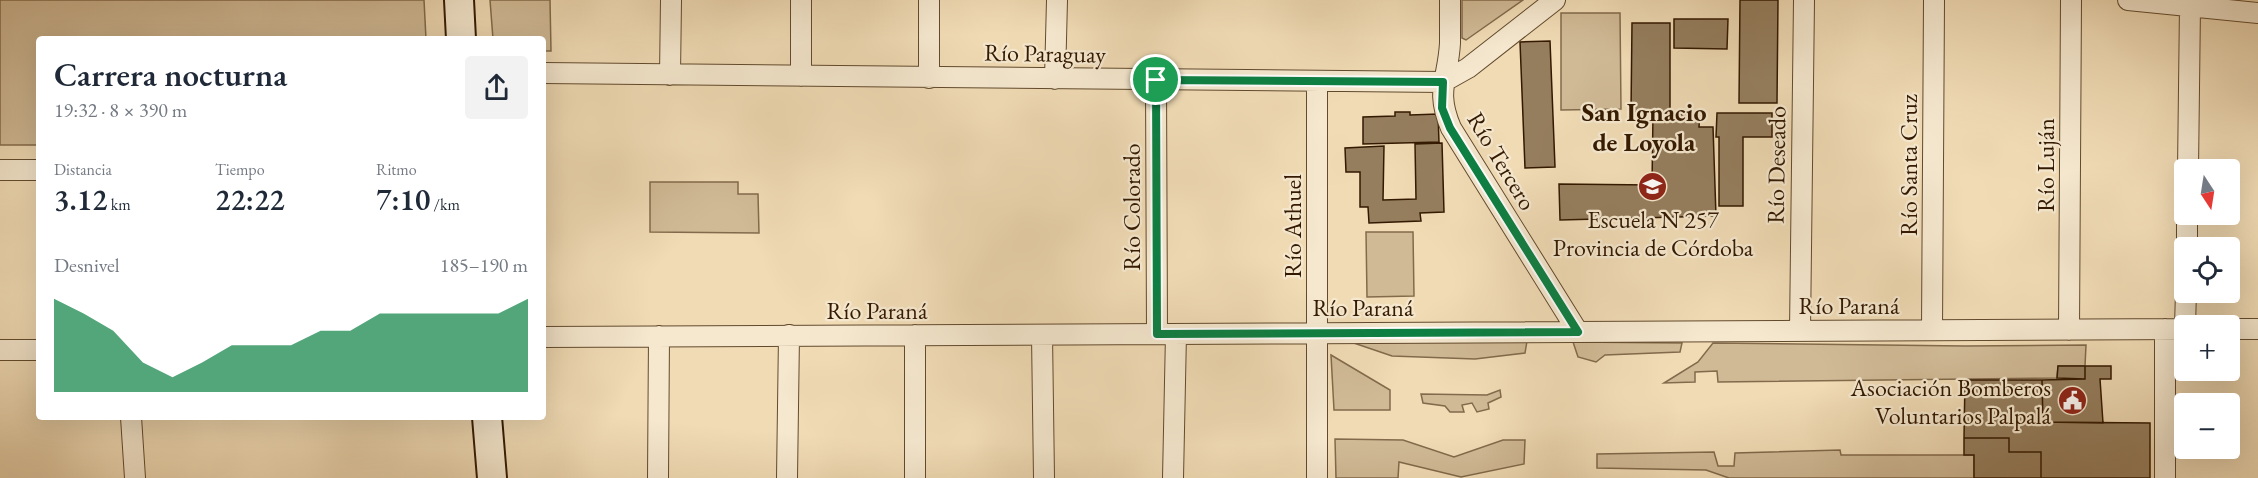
<!DOCTYPE html>
<html lang="es">
<meta charset="utf-8">
<style>
body{margin:0;font-family:"EB Garamond",serif;background:#f2f2f3;color:#1f2937;height:100vh;display:flex;flex-direction:column;font-size:22px;white-space:nowrap}
*{box-sizing:border-box;margin:0}
p{font-size:20px;color:#747a83}
.icon{flex:none;width:33px;height:33px;fill:none;stroke:currentColor;stroke-width:2;stroke-linecap:round;stroke-linejoin:round}
.map{position:relative;flex:1;overflow:hidden}
.drawer{position:absolute;left:36px;top:36px;width:510px;height:384px;display:flex;flex-direction:column;background:#fff;border-radius:6px;box-shadow:0 6px 24px #0002}
.drawer>*{flex:none}
.needle{width:39px;rotate:168deg}
.controls{position:absolute;left:2174px;top:159px;display:grid;gap:12px}
.controls a{display:grid;place-items:center;width:66px;height:66px;border-radius:6px;background:#fff;box-shadow:0 6px 24px #0002;font-size:30px}
.pin{position:absolute;display:grid;place-items:center;width:51px;height:51px;color:#fff;margin:-26px;border:3px solid #fff;border-radius:50%;box-shadow:0 2px 6px #0007}
.round{display:grid;place-items:center;flex:none;width:63px;height:63px;border-radius:6px;background:#f2f2f3}
.head{display:flex;align-items:center;justify-content:space-between;height:102px;padding:0 18px}
h1{font-size:33px;font-weight:600;line-height:45px}
.figures{display:grid;grid-template-columns:repeat(3,1fr);gap:9px;height:102px;padding:6px 18px}
.figures div{display:grid;align-content:center}
.figures b{font-size:30px;font-weight:600}
.figures small{font-size:16px;font-weight:400}
.figures p{font-size:16px}
.chart{height:168px;padding:12px 18px}
.chart p{display:flex;justify-content:space-between}
.chart svg{width:100%;height:108px;margin-top:6px;fill:#0b8043;opacity:.7}
.map>svg:first-child{display:block}
.green{fill:#d0ba96;stroke:#826a4b;stroke-width:1.5}
.building{fill:#957e5e;stroke:#331900;stroke-width:1.5}
.lines{fill:none;stroke-linecap:round;stroke-linejoin:round}
.street-casing{stroke:#624a2d;stroke-width:22}
.secondary-casing{stroke:#331900;stroke-width:32}
.street{stroke:#f5e8cf;stroke-width:20}
.secondary{stroke:#f5e8cf;stroke-width:28}
.route-casing{stroke:#fff;stroke-width:12}
.route{stroke:#0b8043;stroke-width:8}
.labels{text-anchor:middle;dominant-baseline:central;stroke-width:4.5;stroke-linejoin:round;paint-order:stroke}
.street-label{font-size:24px;fill:#331900;stroke:#f5e8cf}
.poi-label{font-size:24px;fill:#331900;stroke:#f5e8cf}
.neighbourhood-label{font-size:26px;font-weight:bold;fill:#331900;stroke:#f5e8cf}
</style>
<div class="map">
<svg width="2258" height="478" viewBox="0 0 2258 478">
<rect width="100%" height="100%" fill="#f0dbb5"/>
<filter id="stains"><feTurbulence type="fractalNoise" baseFrequency=".00333" numOctaves="4"/><feColorMatrix values="0 0 0 0 .2 0 0 0 0 .09 0 0 0 0 .02 0 0 0 .5 -.17"/></filter>
<radialGradient id="worn" r=".72"><stop offset=".6" stop-color="#630" stop-opacity="0"/><stop offset="1" stop-color="#630" stop-opacity=".3"/></radialGradient>
<path class="green" d="M0,0H424L426,39H39V145H0Z
M490,0H550L551,51H543V39H493Z
M1462,0H1523L1466,40L1462,38Z
M1561,13H1620L1621,109L1561,110Z
M650,182H738V194H758L759,233L650,232Z
M1366,232H1413L1414,296L1367,297Z
M1342,339L1527,341L1525,353L1475,359L1392,356Z
M1573,342L1682,343L1680,352L1605,355L1596,362L1578,357Z
M1713,343L1965,346L2086,345L2085,366H2058L2057,378L1718,382L1717,371L1695,372V382L1664,383L1698,362Z
M1331,355L1390,390V410H1334Z
M1500,390L1501,397L1488,403L1489,409L1477,412L1472,403L1462,405L1464,412H1450L1445,406L1423,403L1421,394L1487,395Z
M1335,439L1403,440L1454,457L1503,440H1525L1524,464L1461,477L1399,462L1398,478H1336Z
M1840,450L1841,455H1974V478H1729L1706,470L1597,468V454L1714,452L1718,466H1734L1735,453Z"/>
<path class="building" d="M1740,0H1778L1777,103H1739Z
M1674,19H1728L1727,49L1674,48Z
M1632,23H1670V112H1631Z
M1550,41L1555,167L1525,168L1520,42Z
M1395,112H1410V115L1438,114L1439,142L1363,144V117L1395,116Z
M1717,113H1772V137H1743V206H1719V137H1716Z
M1653,114H1700L1699,127H1713L1716,216L1560,220L1559,184L1652,185Z
M1442,143L1444,212L1420,213L1421,221L1369,223L1368,207H1360V172H1346L1345,148L1384,146L1383,200L1416,199L1415,144Z
M2058,366H2085V379L2057,378Z
M2085,366H2111V379H2100L2103,423L2043,422L2042,380L2085,379Z
M1965,380H2042L2043,422L2150,423V478H2041V452H2009V438H1964Z
M1964,438H2009V452H2041V478H1974V455H1964Z"/>
<g class="lines">
<defs>
<path id="street" d="M801,0V76
M1450,0C1450,14 1450,29 1450,43C1448,80 1435,90 1451,128L1578,332
M2128,0L2258,13
M543,73L1443,82L1468,68L1555,0
M670,75L671,0
M929,78V0
M1055,79L1057,0
M1156,80L1157,334
M0,170H39
M2188,170L2190,6
M2187,248V214
M2185,326L2186,292
M2165,329V478
M2229,329H2258
M1932,330L1934,0
M2069,330L2071,0
M1800,331L1804,0
M1042,335L1044,478
M543,337L2184,329
M0,350H39
M131,417L135,478
M658,478L659,336
M787,478L789,335
M915,478V335
M1173,478L1176,334
M1317,478V81"/>
<path id="secondary" d="M459,0L461,39
M487,417L492,478"/>
</defs>
<use href="#street" class="street-casing"/>
<use href="#secondary" class="secondary-casing"/>
<use href="#street" class="street"/>
<use href="#secondary" class="secondary"/>
</g>
<g class="lines">
<defs>
<path id="route" d="M1156,80L1443,82L1442,108L1450,128L1578,332L1157,334Z"/>
</defs>
<use href="#route" class="route-casing"/>
<use href="#route" class="route"/>
</g>
<defs>
<symbol id="school-disc" viewBox="-11 -11 22 22"><circle r="9.5" fill="#8f2418" stroke="#f5e8cf"/><path d="M0-5L7-2L0 1L-7-2ZM-4 1L0 2.5L4 1V4Q0 6-4 4Z" fill="#fff"/></symbol>
<symbol id="civic-disc" viewBox="-11 -11 22 22"><circle r="9.5" fill="#8f2418" stroke="#f5e8cf"/><path d="M-.6-6.5H3V-4.5H.6V-3L4-1V1h2V6H-6V1h2V-1L-.6-3ZM-1.2 2.5V6h2.4V2.5Z" fill="#fff"/></symbol>
</defs>
<g fill-rule="evenodd">
<use href="#school-disc" x="1636" y="170" width="33" height="33"/>
<use href="#civic-disc" x="2056" y="384" width="33" height="33"/>
</g>
<g class="labels">
<g class="street-label">
<text transform="translate(1045 53) rotate(1)">Río Paraguay</text>
<text transform="translate(1502 161) rotate(59)">Río Tercero</text>
<text transform="translate(1776 165) rotate(-89)">Río Deseado</text>
<text transform="translate(1908 165) rotate(-90)">Río Santa Cruz</text>
<text transform="translate(2045 165) rotate(-90)">Río Luján</text>
<text transform="translate(1131 207) rotate(-90)">Río Colorado</text>
<text transform="translate(1292 226) rotate(-90)">Río Athuel</text>
<text x="1849" y="305">Río Paraná</text>
<text x="1363" y="307">Río Paraná</text>
<text x="877" y="310">Río Paraná</text>
</g>
<g class="poi-label">
<text x="1653" y="219">Escuela N 257<tspan x="1653" dy="28">Provincia de Córdoba</tspan></text>
<text x="2051" y="387" text-anchor="end">Asociación Bomberos<tspan x="2051" dy="28">Voluntarios Palpalá</tspan></text>
</g>
<g class="neighbourhood-label">
<text x="1644" y="112">San Ignacio<tspan x="1644" dy="30">de Loyola</tspan></text>
</g>
</g>
<rect width="100%" height="100%" filter="url(#stains)"/>
<rect width="100%" height="100%" fill="url(#worn)"/>
</svg>
<div class="controls">
<a><svg class="needle" viewBox="-14 -14 28 28"><path d="M0-13l5 13h-10z" fill="#e53935"/><path d="M0 13l5-13h-10z" fill="#747a83"/></svg></a>
<a><svg class="icon" aria-label="locate" viewBox="0 0 24 24"><circle cx="12" cy="12" r="6"/><path d="M12 2v4M12 18v4M2 12h4M18 12h4"/></svg></a>
<a>+</a>
<a>−</a>
</div>
<div class="pin" style="left:1156px;top:80px;background:#1e9e55"><svg class="icon" aria-label="arrive" viewBox="0 0 24 24"><path d="M6 21V4h12l-3 4 3 4H6"/></svg></div>
<section class="drawer">
<div class="head"><div><h1>Carrera nocturna</h1><p>19:32 · 8 × 390 m</p></div><a class="round"><svg class="icon" aria-label="share" viewBox="0 0 24 24"><path d="M12 15V3M7 8l5-5 5 5M5 13v7h14v-7"/></svg></a></div>
<div class="figures">
<div><p>Distancia</p><b>3.12<small> km</small></b></div>
<div><p>Tiempo</p><b>22:22</b></div>
<div><p>Ritmo</p><b>7:10<small> /km</small></b></div>
</div>
<div class="chart"><p><span>Desnivel</span>185–190 m</p>
<svg viewBox="0 0 160 44" preserveAspectRatio="none"><path d="M0 44V6L10 12L20 19L30 32L40 38L50 32L60 25L70 25L80 25L90 19L100 19L110 12L120 12L130 12L140 12L150 12L160 6V44z"/></svg>
</div>
</section>
</div>
